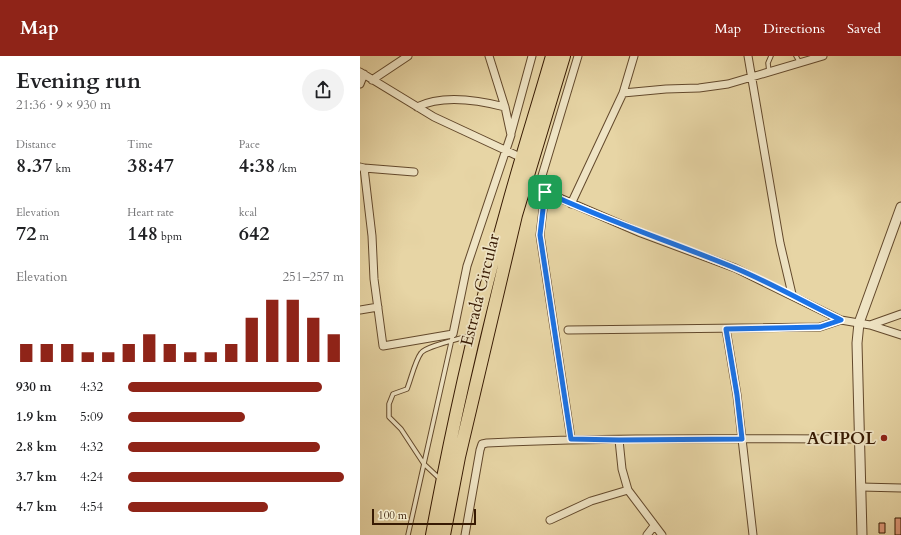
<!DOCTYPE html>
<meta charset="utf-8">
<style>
body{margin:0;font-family:Cardo,serif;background:#f2f2f2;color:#202124;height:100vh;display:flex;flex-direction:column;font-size:15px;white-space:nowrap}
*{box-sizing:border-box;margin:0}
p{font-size:13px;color:#757577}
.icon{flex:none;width:22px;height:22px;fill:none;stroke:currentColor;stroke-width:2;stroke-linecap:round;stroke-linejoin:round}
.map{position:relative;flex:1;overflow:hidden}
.drawer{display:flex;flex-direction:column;background:#fff;width:360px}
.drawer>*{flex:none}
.scale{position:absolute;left:12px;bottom:10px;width:104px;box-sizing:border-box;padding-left:4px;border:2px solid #371a03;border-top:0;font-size:11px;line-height:14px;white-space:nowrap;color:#371a03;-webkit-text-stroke:3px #efe4c4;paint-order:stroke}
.pin{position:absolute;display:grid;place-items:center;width:34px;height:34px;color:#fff;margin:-17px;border-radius:8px;box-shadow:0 2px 6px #0006}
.round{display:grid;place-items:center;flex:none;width:42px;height:42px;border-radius:21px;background:#f2f2f2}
.overview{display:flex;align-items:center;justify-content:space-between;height:68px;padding:0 16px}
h1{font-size:22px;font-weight:600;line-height:30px}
.metrics{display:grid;grid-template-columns:repeat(3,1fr);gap:6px;height:68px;padding:4px 16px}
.metrics div{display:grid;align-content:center}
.metrics b{font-size:20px;font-weight:600}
.metrics small{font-size:11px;font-weight:400}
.metrics p{font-size:11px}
.chart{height:112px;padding:8px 16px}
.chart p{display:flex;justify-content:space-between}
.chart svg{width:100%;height:72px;margin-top:4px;stroke:#8f2418;stroke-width:6}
ul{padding:0 16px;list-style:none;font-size:13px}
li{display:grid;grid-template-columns:64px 48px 1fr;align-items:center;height:30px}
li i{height:10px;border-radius:5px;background:#8f2418}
header{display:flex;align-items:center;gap:24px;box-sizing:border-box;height:56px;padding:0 20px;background:#8f2418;color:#fff}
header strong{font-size:19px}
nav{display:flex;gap:22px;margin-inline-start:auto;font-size:14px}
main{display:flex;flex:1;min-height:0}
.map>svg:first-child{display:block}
.building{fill:#e09a7b;stroke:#371a03}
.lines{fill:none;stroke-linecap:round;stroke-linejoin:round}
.service-casing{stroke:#63492c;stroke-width:5.5}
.minor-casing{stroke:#63492c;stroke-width:9}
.tertiary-casing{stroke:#63492c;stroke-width:11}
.primary-casing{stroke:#371a03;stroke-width:14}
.service{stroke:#efe4c4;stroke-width:3.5}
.minor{stroke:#efe4c4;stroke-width:7}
.tertiary{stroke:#efe4c4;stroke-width:9}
.primary{stroke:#e7d5a5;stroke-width:12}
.route-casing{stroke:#fff;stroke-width:8}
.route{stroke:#1a73e8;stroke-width:5}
.poi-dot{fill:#8f2418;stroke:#efe4c4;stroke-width:1.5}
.labels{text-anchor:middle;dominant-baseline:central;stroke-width:3.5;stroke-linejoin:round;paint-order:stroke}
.street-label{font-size:17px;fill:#371a03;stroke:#efe4c4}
.poi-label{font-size:17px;font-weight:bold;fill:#371a03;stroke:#efe4c4;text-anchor:end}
</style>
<header>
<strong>Map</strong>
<nav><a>Map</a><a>Directions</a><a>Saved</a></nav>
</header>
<main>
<section class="drawer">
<div class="overview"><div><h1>Evening run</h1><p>21:36 · 9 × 930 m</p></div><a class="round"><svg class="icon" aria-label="share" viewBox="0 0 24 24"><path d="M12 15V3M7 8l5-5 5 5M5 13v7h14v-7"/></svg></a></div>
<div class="metrics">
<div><p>Distance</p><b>8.37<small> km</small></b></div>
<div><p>Time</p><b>38:47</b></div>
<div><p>Pace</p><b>4:38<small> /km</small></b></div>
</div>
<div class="metrics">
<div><p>Elevation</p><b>72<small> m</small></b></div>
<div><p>Heart rate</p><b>148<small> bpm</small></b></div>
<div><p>kcal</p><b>642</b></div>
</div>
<div class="chart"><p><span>Elevation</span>251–257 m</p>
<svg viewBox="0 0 160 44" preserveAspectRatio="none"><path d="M5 44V33M15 44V33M25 44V33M35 44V38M45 44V38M55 44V33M65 44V27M75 44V33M85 44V38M95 44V38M105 44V33M115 44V17M125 44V6M135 44V6M145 44V17M155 44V27"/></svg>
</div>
<ul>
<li><b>930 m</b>4:32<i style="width:90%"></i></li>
<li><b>1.9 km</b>5:09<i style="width:54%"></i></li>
<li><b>2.8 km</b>4:32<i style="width:89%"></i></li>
<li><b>3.7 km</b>4:24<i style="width:100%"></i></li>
<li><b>4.7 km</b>4:54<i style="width:65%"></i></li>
</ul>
</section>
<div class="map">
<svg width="541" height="479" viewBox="0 0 541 479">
<rect width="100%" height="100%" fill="#e7d5a5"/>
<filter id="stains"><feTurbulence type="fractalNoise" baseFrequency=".005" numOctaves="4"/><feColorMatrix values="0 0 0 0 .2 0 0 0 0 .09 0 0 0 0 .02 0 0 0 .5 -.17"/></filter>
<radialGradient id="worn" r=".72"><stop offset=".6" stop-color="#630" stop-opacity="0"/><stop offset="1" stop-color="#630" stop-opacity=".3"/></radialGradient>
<path class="building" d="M535,462H541V479H535Z
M519,467H525V477H519Z"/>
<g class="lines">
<defs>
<path id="service" d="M436,0L440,7
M409,16L408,7L411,0
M80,423L64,408L41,373L29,361V348L33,338L47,333C51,323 55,305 61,297C66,290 100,283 111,279
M48,479L93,278"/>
<path id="minor" d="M388,0L420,187L432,238
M0,16L74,61L162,102
M12,24L48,0
M0,28L4,18
M263,37L306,33L339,32L368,28L463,0
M57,51C83,38 118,44 145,51
M151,77L172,0
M0,111L4,112L12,180L14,223L23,290L93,278L107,210L151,79L145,51L129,0
M4,112L54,116
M167,128L281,177L375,212L481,264L510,269L541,258
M178,133L218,0
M185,136L180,179L211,383
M211,148L263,37L274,0
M0,254L18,251
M510,269L541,279
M366,273L377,339L393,479
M208,274L460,271L481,264
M259,384L262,413L268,434L302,479
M501,431L541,432
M190,464L231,445L268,434
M105,479L120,394L122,388L127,387C251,381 375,383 499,383
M287,479L294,470"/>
<path id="tertiary" d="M502,479L497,287L499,267L541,151"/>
<path id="primary" d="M72,479C92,371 116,263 146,157C160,105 177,52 192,0
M84,479L99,401L156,159L204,0"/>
</defs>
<use href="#service" class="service-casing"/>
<use href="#minor" class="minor-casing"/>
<use href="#tertiary" class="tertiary-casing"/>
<use href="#primary" class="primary-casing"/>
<use href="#service" class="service"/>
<use href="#minor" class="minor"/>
<use href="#tertiary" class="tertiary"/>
<use href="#primary" class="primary"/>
</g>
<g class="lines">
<defs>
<path id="route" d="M185,136C247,165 312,186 375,212C411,227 446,247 481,264L460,271L366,273L377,339L382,383L259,384L211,383L180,179Z"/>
</defs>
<use href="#route" class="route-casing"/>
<use href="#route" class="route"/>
</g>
<circle class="poi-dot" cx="524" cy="382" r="4"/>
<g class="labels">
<g class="street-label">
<text transform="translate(120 234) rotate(-76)">Estrada Circular</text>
</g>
<g class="poi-label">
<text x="516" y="382">ACIPOL</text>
</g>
</g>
<rect width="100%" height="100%" filter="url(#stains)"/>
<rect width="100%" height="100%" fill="url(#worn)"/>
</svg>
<div class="scale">100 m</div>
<div class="pin" style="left:185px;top:136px;background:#1e9e55"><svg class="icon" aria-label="arrive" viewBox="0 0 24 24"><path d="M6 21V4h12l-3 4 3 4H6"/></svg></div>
</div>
</main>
